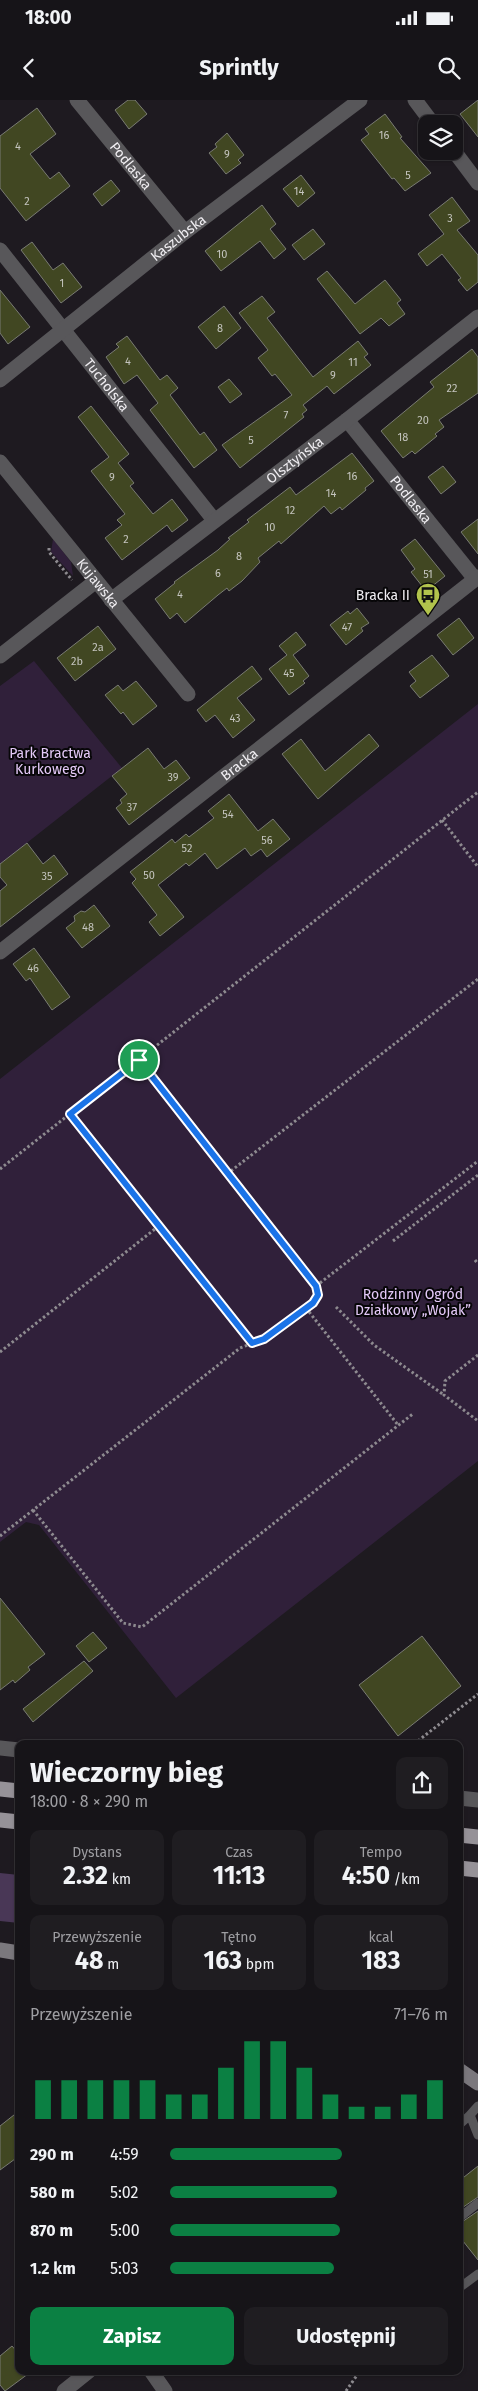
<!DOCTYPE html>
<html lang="pl">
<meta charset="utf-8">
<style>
body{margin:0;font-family:"Fira Sans",sans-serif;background:#1f1d21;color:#f1f3f6;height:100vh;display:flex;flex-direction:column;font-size:19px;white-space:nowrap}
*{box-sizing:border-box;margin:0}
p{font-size:16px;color:#9e9ea2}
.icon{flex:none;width:28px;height:28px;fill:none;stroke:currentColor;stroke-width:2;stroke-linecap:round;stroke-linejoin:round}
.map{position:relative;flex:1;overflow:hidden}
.panel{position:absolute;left:15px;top:1640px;width:448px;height:635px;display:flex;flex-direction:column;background:#161418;border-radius:10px;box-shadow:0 1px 4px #0004,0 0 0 1px #353337}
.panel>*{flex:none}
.buttons{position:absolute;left:418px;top:15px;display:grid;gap:10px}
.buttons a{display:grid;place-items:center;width:45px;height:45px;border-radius:10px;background:#161418;box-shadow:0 1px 4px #0004,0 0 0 1px #353337;font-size:25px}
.pin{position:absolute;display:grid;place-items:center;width:42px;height:42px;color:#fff;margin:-21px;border:2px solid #fff;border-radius:50%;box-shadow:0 1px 5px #0007}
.round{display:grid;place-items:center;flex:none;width:52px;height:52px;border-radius:10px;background:#1f1d21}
.headline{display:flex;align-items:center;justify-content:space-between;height:85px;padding:0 15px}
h1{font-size:28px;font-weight:700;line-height:38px}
.stats{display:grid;grid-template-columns:repeat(3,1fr);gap:8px;height:85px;padding:5px 15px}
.stats div{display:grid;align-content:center;border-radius:10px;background:#1f1d21;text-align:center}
.stats b{font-size:25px;font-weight:700}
.stats small{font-size:14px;font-weight:400}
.stats p{font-size:14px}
.chart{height:140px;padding:10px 15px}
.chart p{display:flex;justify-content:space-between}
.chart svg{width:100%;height:90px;margin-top:5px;stroke:#0b8043;stroke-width:6}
.action{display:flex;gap:10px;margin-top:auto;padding:10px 15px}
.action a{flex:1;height:58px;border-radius:10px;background:#0b8043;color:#fff;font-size:20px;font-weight:700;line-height:58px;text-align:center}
.action a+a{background:#1f1d21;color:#f1f3f6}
ul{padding:0 15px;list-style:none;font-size:16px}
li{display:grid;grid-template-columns:80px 60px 1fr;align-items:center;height:38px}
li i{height:12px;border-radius:6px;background:#0b8043}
.status{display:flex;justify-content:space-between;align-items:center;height:35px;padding:0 25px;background:#161418;direction:ltr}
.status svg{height:14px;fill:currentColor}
header{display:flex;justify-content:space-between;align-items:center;height:65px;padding:0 15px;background:#161418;font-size:22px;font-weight:700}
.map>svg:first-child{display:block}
.green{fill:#30203a}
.water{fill:#493756}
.building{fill:#414722;stroke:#797b73}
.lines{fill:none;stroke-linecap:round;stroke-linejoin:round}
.path{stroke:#8d8a8f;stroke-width:3;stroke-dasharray:2.5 2.5;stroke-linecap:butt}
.lane{stroke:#58575a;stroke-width:9}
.street{stroke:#58575a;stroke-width:15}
.secondary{stroke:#7b787d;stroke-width:15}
.primary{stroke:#969298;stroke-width:15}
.route-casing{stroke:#fff;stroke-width:10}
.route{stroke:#1a73e8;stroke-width:6}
.labels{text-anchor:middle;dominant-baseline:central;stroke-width:4;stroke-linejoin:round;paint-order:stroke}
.number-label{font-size:11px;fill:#c4c4be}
.street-label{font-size:14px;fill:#f0eef2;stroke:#070608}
.poi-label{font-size:14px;fill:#f0eef2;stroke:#070608;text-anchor:end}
.park-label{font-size:14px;fill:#e4c9f8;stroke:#070608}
</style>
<div class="status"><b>18:00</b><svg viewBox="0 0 49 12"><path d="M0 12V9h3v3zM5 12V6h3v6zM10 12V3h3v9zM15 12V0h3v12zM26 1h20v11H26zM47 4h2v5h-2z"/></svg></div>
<header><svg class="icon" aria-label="back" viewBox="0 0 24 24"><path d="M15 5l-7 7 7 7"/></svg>Sprintly<svg class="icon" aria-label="search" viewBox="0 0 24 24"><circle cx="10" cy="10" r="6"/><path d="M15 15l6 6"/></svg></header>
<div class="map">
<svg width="478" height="2291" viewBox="0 0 478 2291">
<rect width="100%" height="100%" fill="#1e1a20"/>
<path class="green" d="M53,439L71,462L73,476L51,452Z
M34,561L122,668L0,764V586Z
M478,604V1361L176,1598L39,1425L26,1422L0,1442V979Z"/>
<path class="water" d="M0,1773L19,1775V1823L0,1821Z"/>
<path class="building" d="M128,0H135L147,14L129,29L115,10Z
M478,0V37L460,14Z
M37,8L56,34L30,54L50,79L59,72L70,86L26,121L0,88V36Z
M385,14L402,37L400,38L431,73L405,91L394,78L392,79L361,40L369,34L365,29Z
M227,33L244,55L238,60L241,63L226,74L209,53L217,47L215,44Z
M301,75L315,93L298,107L283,89Z
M111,80L120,91L102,106L93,94Z
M452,97L470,121L457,130L478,155V182L467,191L458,180L461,178L442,154L427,166L418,154L444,134L429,115Z
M262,105L276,124L270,129L286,149L274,159L260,141L221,171L205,151Z
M313,129L325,144L304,160L292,145Z
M32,142L53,170L63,163L82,187L61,203L21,150Z
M327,171L355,204L385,180L401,200L397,203L405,214L389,226L381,218L360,234L317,179Z
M0,190L30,227L8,244L0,233Z
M262,196L275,212L267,218L313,277L358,241L368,254L364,257L371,265L334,294L327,286L303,305L307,310L302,314L304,317L240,368L222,345L292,295L275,274L272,276L258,258L268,250L239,213Z
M224,206L241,228L216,249L198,227Z
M127,236L160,280L167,275L178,288L170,295L200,335L204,332L217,350L194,368L150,310L158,303L137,275L124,284L106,257L119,247L116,244Z
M472,249L478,257V293L439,320L444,327L435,334L437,336L415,354L412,351L403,358L381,331L434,287L430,282Z
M229,279L242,294L230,303L218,287Z
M91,306L129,354L118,363L134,383L130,386L153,414L172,399L188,420L172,432L167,425L122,460L105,438L122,425L117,420L125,414L91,371L109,357L78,317Z
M352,353L374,381L365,388L366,390L342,410L340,407L331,414L324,406L281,444L279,441L258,458L260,462L242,481L229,491L227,488L218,495L185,523L177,513L170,519L155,499L175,483L174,482L218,450L230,439L228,438L249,422L247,420L290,387L296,395Z
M443,366L456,382L441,394L428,377Z
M478,419V454L461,432Z
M415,439L445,476L426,491L411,472L415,469L401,450Z
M357,508L369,523L361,528L363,531L346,545L330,525L348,511L350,514Z
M459,518L474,538L453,555L437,535Z
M98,526L116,549L75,581L57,558Z
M296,532L306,545L293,555L309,576L303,581L305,583L289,595L269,569L287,555L279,546Z
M432,555L449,576L420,598L410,586L416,581L409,572Z
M252,566L262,579L237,598L255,620L233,638L215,615L206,622L197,610Z
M136,581L157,606L133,625L123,612L121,614L105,595L118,585L123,591Z
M369,634L379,646L318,699L282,654L301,639L325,671Z
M148,648L164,669L176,660L190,678L129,725L116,708L122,703L120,700L127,694L112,676Z
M229,694L258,731L273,719L290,739L267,757L261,749L251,756L245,748L217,769L205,753L189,766L186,763L158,785L184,817L160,836L149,822L157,815L132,783L136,779L130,772L172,739L175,743L186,734L189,737L214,718L208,711Z
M27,743L43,764L54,755L68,774L0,827V791L7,785L0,777V764Z
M94,805L110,826L82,848L66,828L75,821L74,816L81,811L85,812Z
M34,848L70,897L52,910L30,878L26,881L13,864Z
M0,1498L45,1554L28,1567L30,1570L15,1583L13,1580L0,1590Z
M93,1532L107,1548L89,1562L76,1546Z
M422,1536L461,1586L398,1636L359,1585Z
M84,1561L93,1571L33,1622L23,1609Z
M19,2011V2056L0,2070V2026Z
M478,2066V2097L459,2110V2081Z
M478,2111V2160L459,2136V2124Z
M12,2246L19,2254V2271H32L5,2291L0,2285V2256Z"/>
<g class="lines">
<path class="path" d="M49,448V452L72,480
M442,720L478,767
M70,1014L252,1243
M0,1069L478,692
M227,1074L478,879
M393,1141L478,1075
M475,1160L478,1164
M316,1186L478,1061
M336,1207L374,1245L444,1295
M306,1208L398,1325
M0,1252L160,1125
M478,1255L445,1281L444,1295L478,1321
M33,1410L123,1523L142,1527L414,1313
M0,1436L240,1248L264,1239L313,1203L318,1195L316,1186L139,960
M414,1644L478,1594
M346,2291L360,2271"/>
<path class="lane" d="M478,2006L470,2015L478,2035
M459,2025L470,2015
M459,2118L478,2103
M459,2188L478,2174"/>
<g class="street">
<path id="s1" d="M77,0L185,132"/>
<path d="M415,0L433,24"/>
<path d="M454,51L478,83"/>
<path id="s2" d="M0,150L214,420"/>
<path id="s3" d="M0,280L185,132L360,0"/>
<path id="s4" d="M347,320L475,479"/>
<path id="s5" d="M0,362L188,594"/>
<path id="s6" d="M111,500L347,320L478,217"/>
<path d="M0,556L96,481"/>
<path id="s7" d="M0,852L478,477"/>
<path d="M0,1648L19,1650"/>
<path d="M459,1698L478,1700"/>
<path d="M151,2271L165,2291"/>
<path d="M64,2291L89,2271"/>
</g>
<path class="secondary" d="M0,1850L19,1853
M459,1970L478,1983"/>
<path class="primary" d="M0,1689L19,1691
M0,1720L19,1722
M459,1735L478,1737
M459,1768L478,1770"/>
</g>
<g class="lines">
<defs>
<path id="route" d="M139,960L316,1186L318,1195L313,1203L264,1239L252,1243L70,1014Z"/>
</defs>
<use href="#route" class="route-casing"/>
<use href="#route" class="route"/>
</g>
<defs>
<symbol id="bus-pin" viewBox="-11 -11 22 30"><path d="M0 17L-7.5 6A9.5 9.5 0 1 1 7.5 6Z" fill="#b2c34c" stroke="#070608"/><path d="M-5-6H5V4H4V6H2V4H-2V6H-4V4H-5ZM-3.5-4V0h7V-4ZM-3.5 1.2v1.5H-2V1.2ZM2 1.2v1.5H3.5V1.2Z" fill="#111"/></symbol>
</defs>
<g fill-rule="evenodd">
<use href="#bus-pin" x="414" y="481" width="28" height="38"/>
</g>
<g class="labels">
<g class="number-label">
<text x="384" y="35">16</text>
<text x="18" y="46">4</text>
<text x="227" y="54">9</text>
<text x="408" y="75">5</text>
<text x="299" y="91">14</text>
<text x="27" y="101">2</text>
<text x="450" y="118">3</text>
<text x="222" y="154">10</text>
<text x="62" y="183">1</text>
<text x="220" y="228">8</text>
<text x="128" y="261">4</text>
<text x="353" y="262">11</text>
<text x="333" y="275">9</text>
<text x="452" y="288">22</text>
<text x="286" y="315">7</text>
<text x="423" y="320">20</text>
<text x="403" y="337">18</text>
<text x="251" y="340">5</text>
<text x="352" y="376">16</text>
<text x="112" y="377">9</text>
<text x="331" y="393">14</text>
<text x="290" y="410">12</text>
<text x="270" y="427">10</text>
<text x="126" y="439">2</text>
<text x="239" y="456">8</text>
<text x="218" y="473">6</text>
<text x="428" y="474">51</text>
<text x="180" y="494">4</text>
<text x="347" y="527">47</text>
<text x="98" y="547">2a</text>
<text x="77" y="561">2b</text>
<text x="289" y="573">45</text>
<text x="235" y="618">43</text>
<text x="173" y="677">39</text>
<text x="132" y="707">37</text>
<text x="228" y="714">54</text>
<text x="267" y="740">56</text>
<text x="187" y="748">52</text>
<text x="149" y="775">50</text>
<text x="47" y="776">35</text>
<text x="88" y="827">48</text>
<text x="33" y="868">46</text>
</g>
<g class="street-label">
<text stroke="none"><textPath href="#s1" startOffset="85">Podlaska</textPath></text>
<text stroke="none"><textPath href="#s3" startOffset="228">Kaszubska</textPath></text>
<text stroke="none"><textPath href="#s2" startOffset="172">Tucholska</textPath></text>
<text stroke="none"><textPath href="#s6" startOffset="231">Olsztyńska</textPath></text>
<text stroke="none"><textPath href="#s4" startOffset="102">Podlaska</textPath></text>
<text stroke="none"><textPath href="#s5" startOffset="156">Kujawska</textPath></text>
<text stroke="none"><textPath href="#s7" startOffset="304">Bracka</textPath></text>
</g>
<g class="poi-label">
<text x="410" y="495">Bracka II</text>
</g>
<g class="park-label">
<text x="50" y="653">Park Bractwa<tspan x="50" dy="16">Kurkowego</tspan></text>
<text x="413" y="1194">Rodzinny Ogród<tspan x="413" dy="16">Działkowy „Wojak”</tspan></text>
</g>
</g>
</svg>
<div class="buttons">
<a><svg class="icon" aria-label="layers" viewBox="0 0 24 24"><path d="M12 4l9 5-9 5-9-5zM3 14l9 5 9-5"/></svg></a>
</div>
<div class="pin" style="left:139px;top:960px;background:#1e9e55"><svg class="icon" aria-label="arrive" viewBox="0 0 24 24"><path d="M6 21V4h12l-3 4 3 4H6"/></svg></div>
<section class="panel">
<div class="headline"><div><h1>Wieczorny bieg</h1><p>18:00 · 8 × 290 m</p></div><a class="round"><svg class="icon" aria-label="share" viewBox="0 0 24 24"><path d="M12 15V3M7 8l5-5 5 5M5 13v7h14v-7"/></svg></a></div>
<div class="stats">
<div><p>Dystans</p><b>2.32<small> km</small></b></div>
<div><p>Czas</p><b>11:13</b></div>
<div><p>Tempo</p><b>4:50<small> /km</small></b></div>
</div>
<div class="stats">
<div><p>Przewyższenie</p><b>48<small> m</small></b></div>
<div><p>Tętno</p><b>163<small> bpm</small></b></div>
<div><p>kcal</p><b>183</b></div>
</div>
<div class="chart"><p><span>Przewyższenie</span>71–76 m</p>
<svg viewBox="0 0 160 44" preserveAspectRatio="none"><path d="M5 44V25M15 44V25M25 44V25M35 44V25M45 44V25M55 44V32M65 44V32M75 44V19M85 44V6M95 44V6M105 44V19M115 44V32M125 44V38M135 44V38M145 44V32M155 44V25"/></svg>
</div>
<ul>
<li><b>290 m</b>4:59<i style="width:62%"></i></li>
<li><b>580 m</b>5:02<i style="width:60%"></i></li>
<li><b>870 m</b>5:00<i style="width:61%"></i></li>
<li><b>1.2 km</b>5:03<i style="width:59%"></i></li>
</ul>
<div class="action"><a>Zapisz</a><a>Udostępnij</a></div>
</section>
</div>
